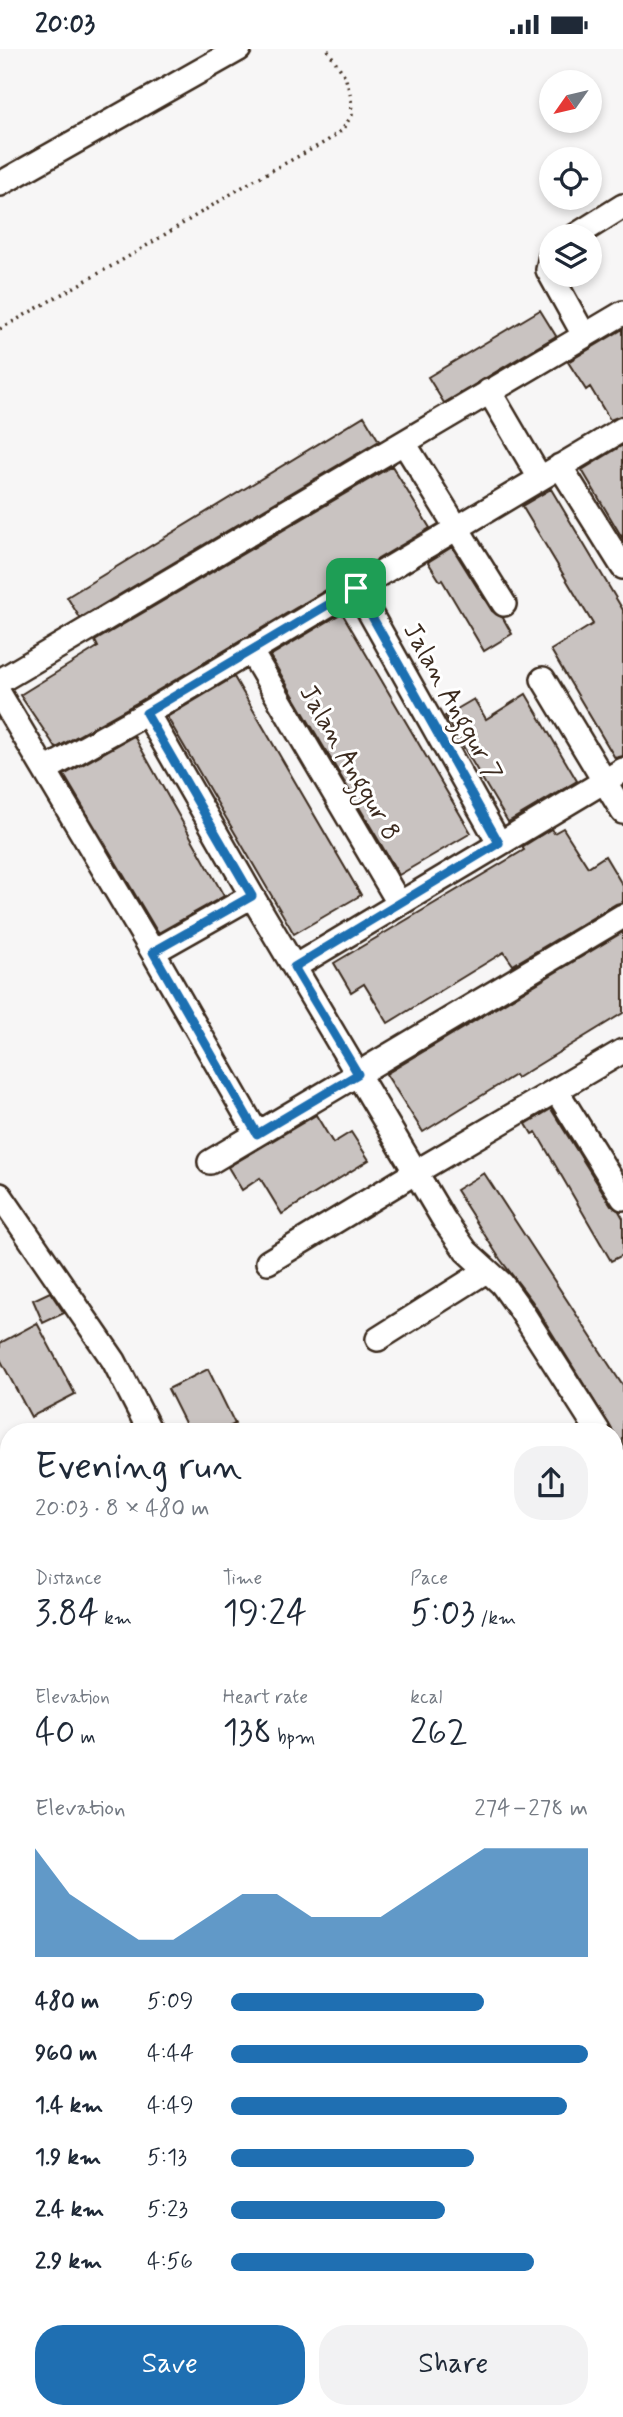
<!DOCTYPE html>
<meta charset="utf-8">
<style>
body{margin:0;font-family:Mynerve,sans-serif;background:#f2f2f3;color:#1f2937;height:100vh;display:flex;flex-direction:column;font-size:26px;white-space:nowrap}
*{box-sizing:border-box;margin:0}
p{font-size:23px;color:#747a83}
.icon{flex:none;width:38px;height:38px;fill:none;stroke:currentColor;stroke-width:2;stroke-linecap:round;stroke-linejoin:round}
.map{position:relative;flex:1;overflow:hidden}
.details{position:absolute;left:0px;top:1374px;width:623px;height:996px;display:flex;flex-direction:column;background:#fff;border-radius:28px 28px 0 0;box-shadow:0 4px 10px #0003}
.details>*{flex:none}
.needle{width:46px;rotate:236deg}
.controls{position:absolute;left:539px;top:21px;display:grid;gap:14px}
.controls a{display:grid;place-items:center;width:63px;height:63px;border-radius:50%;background:#fff;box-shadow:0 4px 10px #0003;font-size:35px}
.pin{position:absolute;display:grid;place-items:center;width:60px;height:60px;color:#fff;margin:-30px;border-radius:14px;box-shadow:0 4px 10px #0006}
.round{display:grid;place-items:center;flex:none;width:74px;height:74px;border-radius:28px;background:#f2f2f3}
.headline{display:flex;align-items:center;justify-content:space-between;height:119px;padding:0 35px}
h1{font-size:38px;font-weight:600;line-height:52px}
.stats{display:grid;grid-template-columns:repeat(3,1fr);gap:10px;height:119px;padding:7px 35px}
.stats div{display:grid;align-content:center}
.stats b{font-size:35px;font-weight:600}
.stats small{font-size:19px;font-weight:400}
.stats p{font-size:19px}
.chart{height:196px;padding:14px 35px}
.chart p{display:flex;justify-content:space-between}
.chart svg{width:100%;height:126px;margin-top:7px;fill:#1f6fb2;opacity:.7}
.cta{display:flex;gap:14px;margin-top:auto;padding:14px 35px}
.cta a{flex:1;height:80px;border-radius:28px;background:#1f6fb2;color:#fff;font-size:28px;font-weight:600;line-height:80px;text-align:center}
.cta a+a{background:#f2f2f3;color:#1f2937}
ul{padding:0 35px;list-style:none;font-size:23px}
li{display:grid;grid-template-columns:112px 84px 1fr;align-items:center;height:52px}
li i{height:18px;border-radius:9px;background:#1f6fb2}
.status{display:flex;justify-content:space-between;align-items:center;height:49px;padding:0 35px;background:#fff;direction:ltr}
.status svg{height:19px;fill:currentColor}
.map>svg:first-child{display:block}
.building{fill:#c9c3c1;stroke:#3b2a1e;stroke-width:2}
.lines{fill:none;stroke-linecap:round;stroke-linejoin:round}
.service-casing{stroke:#3b2a1e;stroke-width:16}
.minor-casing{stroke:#3b2a1e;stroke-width:28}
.secondary-casing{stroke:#3b2a1e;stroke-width:37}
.path{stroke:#3b2a1e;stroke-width:3.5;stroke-dasharray:2 5;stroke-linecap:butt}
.service{stroke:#fff;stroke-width:10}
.minor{stroke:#fff;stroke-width:23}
.secondary{stroke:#fff;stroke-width:32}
.route-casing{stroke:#fff;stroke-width:14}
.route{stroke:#1f6fb2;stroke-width:9}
.labels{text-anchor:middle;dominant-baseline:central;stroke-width:6;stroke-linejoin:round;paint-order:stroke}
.street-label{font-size:26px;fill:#3b2a1e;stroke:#fff}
</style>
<div class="status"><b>20:03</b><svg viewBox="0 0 49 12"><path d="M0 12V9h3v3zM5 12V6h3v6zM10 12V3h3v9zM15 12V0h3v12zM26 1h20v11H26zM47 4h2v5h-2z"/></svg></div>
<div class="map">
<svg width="623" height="2368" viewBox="0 0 623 2368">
<rect width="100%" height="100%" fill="#f7f6f6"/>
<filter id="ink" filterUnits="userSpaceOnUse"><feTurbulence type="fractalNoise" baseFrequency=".0143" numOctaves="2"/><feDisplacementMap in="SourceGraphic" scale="14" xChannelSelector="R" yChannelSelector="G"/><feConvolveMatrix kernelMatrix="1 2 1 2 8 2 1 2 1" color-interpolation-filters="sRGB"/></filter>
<g filter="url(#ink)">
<path class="building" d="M540,261L556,287L444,354L428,328Z
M623,280V366L610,371L590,338L586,341L568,313Z
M364,367L379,392L80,569L67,548Z
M623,396V490L582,421Z
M392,417L430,479L140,652L56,699L20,646L96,599L98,598L95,592Z
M551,440L623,561V707L615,709L551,601L593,575L522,457Z
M452,498L492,562L503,569L512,585L484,602L442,531L440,532L428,513Z
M342,564L471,784L399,826L270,607Z
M234,628L361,846L294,885L167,668Z
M526,645L577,732L508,773L445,667L474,650L486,670Z
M134,687L224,847L158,884L64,726Z
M563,779L588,818L605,807L623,837V853L616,855L513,916L504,903L388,974L364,935L351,943L334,914L524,801L522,798L551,780L554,784Z
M623,883V964L517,1029L515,1026L423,1083L386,1025Z
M551,1060L611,1156L619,1162L623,1169V1206L611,1212L536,1083L532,1085L526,1075Z
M316,1066L333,1094L351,1083L369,1111L282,1165L260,1129L242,1141L228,1118Z
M484,1124L623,1337V1398L532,1252L500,1210L456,1141Z
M50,1243L64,1264L43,1274L33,1251Z
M37,1274L75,1345L31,1368L0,1310V1294Z
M208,1320L235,1375L220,1382H189L168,1340Z"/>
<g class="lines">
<defs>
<path id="service" d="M614,1897L623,1914
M614,2000L623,1995"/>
<path id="minor" d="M0,135L239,0
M575,187L623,157
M551,207L548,221L584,286
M489,342L540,429
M404,394L504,555
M560,417L623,518
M356,539L499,794
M250,601L399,854
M543,630L623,763
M0,632L623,264
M0,646L153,903L257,1085
M147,664L252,847L444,1171L466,1202L502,1235L520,1260L598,1382
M45,721L147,664L623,380
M153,903L252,847
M294,918L623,721
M556,1041L623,1149
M210,1113L623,867
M0,1146L114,1312L150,1382
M268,1213L416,1123L623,1002
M378,1290L486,1222
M614,1409L623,1422
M0,1523L9,1538
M0,1629L9,1624"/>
<path id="secondary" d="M614,2057L623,2052
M362,2368L365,2361"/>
</defs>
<use href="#service" class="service-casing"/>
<use href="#minor" class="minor-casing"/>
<use href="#secondary" class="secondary-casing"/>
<path class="path" d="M0,280L133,205L254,131L327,92L342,81L352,66L351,48L345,27L327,0"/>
<use href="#service" class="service"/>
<use href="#minor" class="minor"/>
<use href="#secondary" class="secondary"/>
</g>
</g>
<g class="lines" filter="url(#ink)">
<defs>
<path id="route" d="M356,539L499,794L294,918L358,1025L257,1085L153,903L252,847L146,664Z"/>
</defs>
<use href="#route" class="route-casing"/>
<use href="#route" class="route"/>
</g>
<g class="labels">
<g class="street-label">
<text transform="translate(452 653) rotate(61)">Jalan Anggur 7</text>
<text transform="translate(349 714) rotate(60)">Jalan Anggur 8</text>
</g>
</g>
</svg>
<div class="controls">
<a><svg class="needle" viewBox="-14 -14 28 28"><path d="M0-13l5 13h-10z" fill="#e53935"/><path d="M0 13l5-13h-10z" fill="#747a83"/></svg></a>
<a><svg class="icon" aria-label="locate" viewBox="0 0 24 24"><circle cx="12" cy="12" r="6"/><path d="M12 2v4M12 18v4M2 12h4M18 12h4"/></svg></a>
<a><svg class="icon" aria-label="layers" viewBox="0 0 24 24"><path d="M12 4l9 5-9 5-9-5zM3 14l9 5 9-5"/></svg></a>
</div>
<div class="pin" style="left:356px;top:539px;background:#1e9e55"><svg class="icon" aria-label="arrive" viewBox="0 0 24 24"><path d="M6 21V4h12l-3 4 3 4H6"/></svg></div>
<section class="details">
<div class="headline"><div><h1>Evening run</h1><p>20:03 · 8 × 480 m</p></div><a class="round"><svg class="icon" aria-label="share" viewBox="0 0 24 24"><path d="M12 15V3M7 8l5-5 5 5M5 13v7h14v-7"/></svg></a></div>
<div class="stats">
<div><p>Distance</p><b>3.84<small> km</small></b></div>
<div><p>Time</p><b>19:24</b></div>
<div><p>Pace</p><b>5:03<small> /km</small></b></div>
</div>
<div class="stats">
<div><p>Elevation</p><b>40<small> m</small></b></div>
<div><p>Heart rate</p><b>138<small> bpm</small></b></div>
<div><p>kcal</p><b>262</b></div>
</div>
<div class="chart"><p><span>Elevation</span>274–278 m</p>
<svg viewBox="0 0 160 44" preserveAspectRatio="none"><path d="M0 44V6L10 22L20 30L30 38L40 38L50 30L60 22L70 22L80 30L90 30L100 30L110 22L120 14L130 6L140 6L150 6L160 6V44z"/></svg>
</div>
<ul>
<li><b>480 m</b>5:09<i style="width:71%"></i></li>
<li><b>960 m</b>4:44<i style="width:100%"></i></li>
<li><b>1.4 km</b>4:49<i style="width:94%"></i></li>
<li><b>1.9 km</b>5:13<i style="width:68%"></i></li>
<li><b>2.4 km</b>5:23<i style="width:60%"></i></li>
<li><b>2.9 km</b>4:56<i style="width:85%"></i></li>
</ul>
<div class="cta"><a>Save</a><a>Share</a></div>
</section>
</div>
